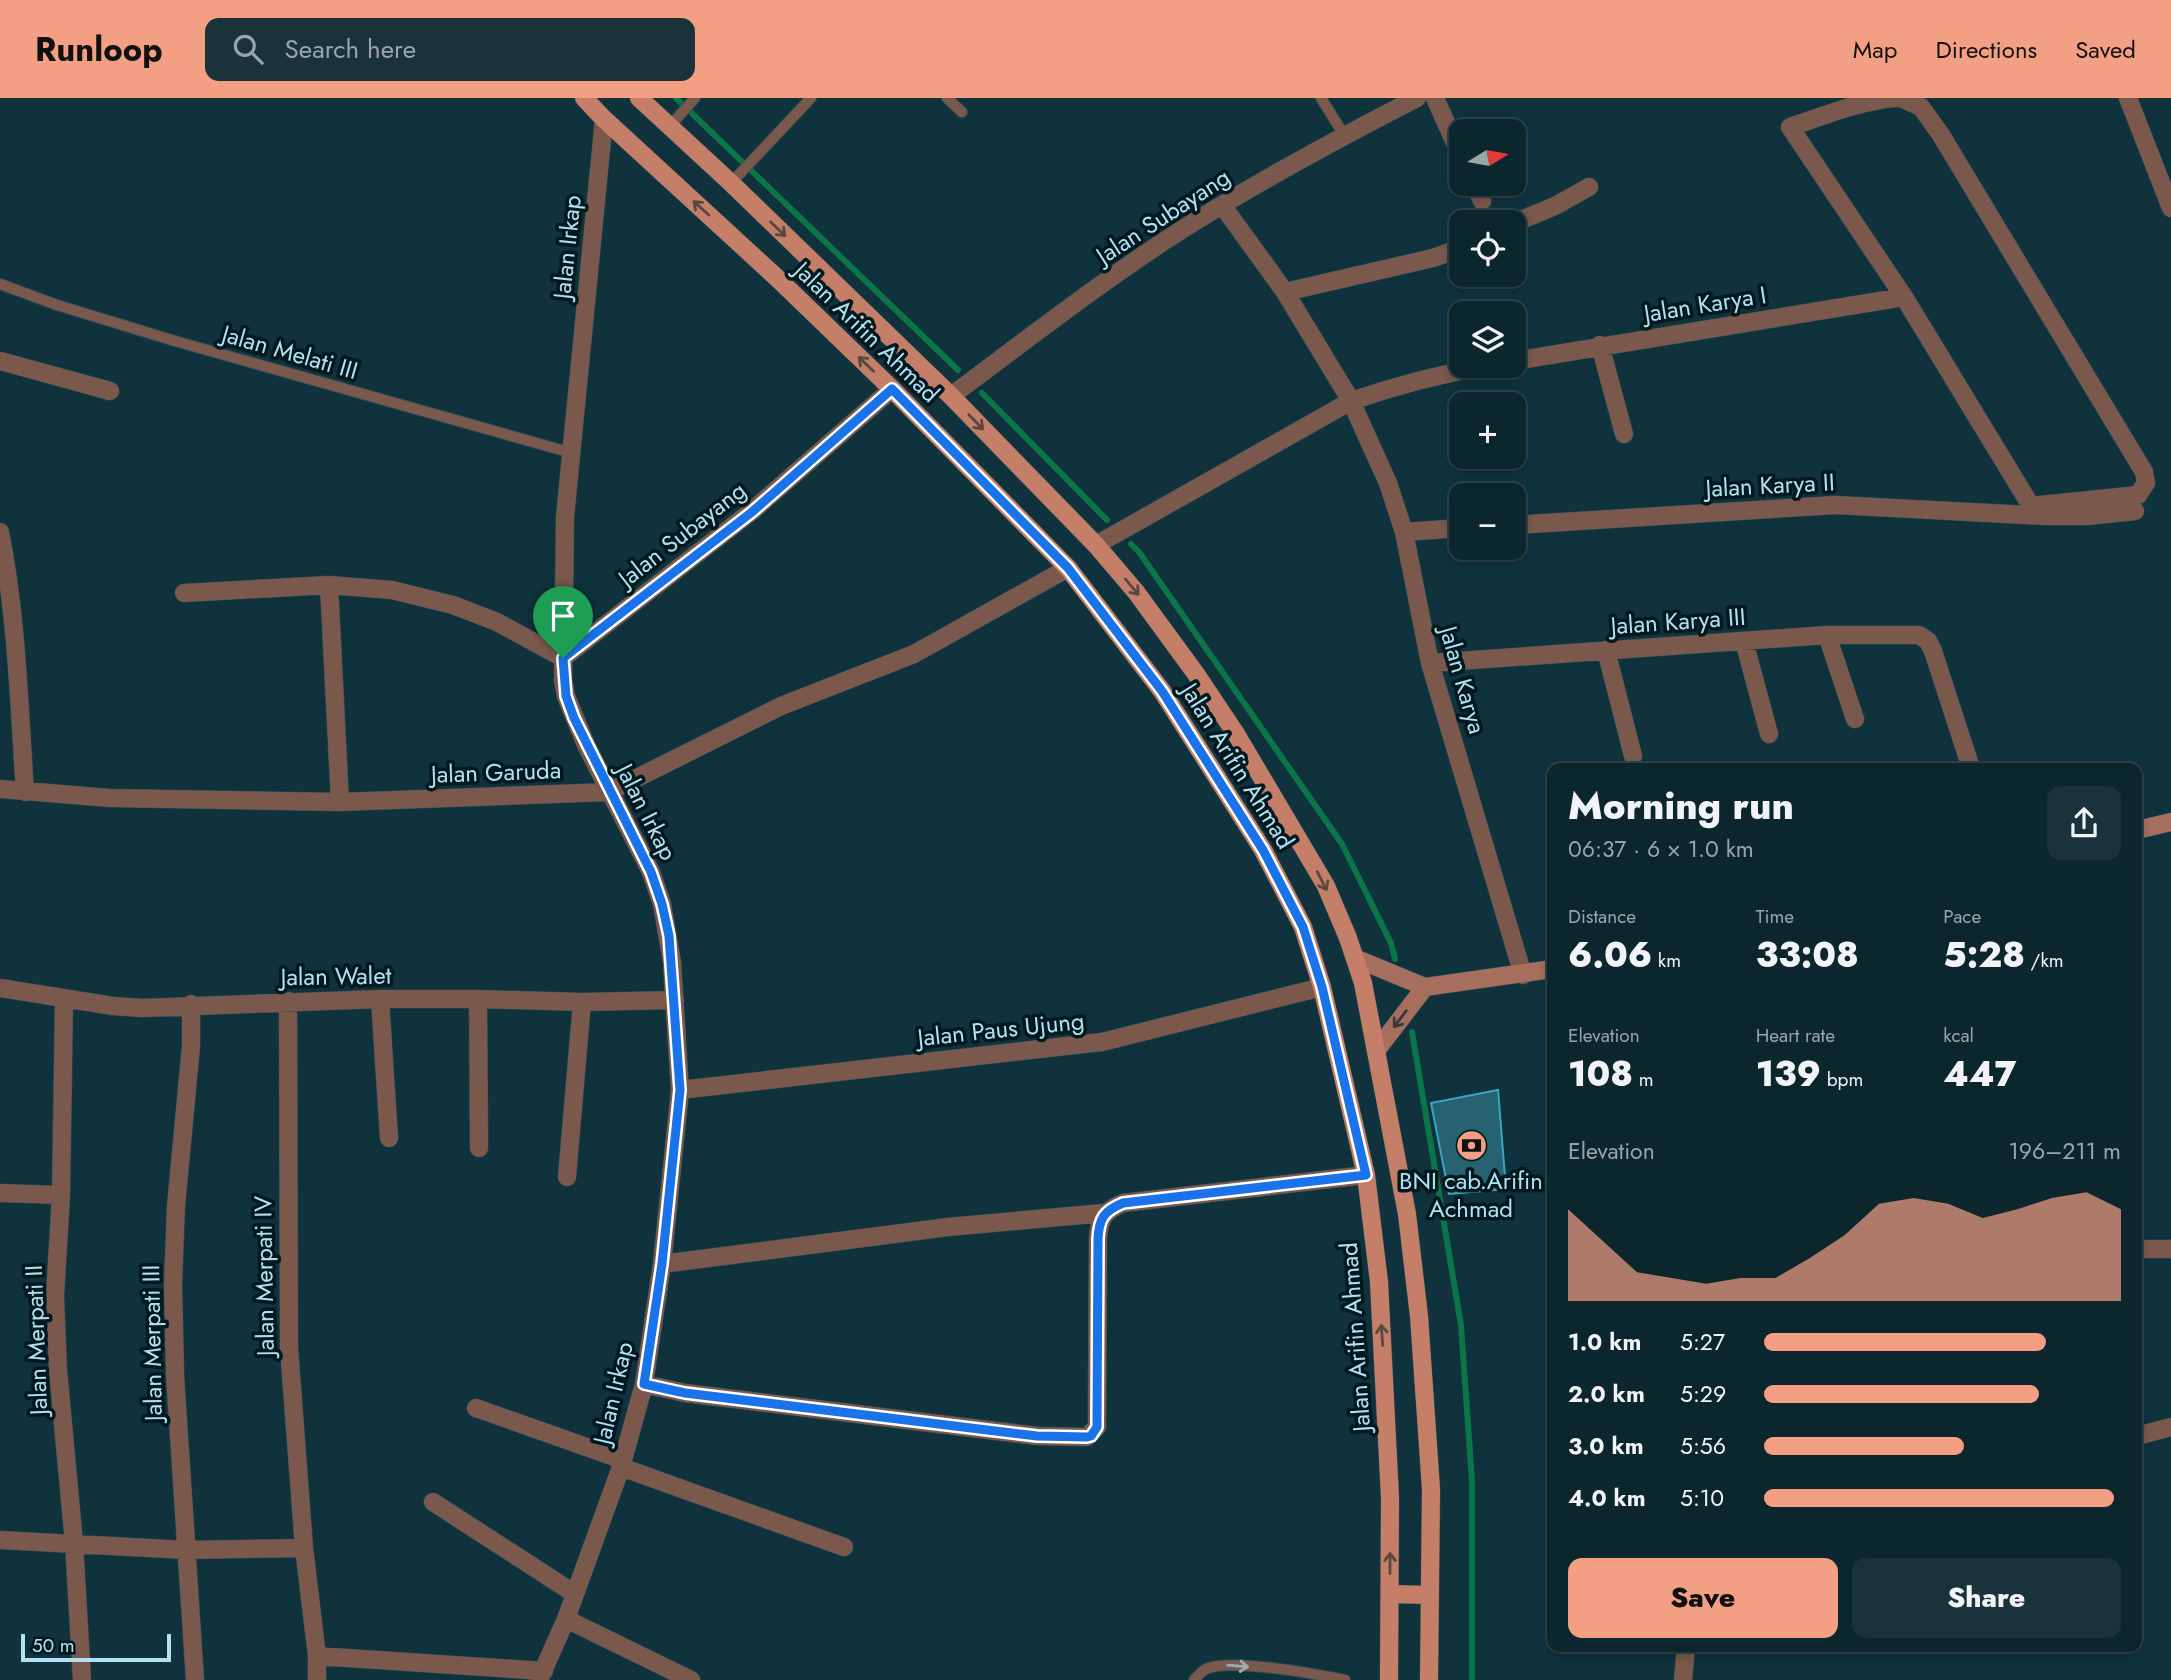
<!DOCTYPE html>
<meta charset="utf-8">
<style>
body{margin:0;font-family:Jost,sans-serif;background:#1a3239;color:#f1f3f6;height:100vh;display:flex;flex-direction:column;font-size:26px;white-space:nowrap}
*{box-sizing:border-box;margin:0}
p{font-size:23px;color:#9aa5aa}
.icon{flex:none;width:38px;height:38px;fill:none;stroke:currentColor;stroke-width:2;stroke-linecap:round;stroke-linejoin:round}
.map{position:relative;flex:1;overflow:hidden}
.drawer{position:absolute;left:1547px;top:665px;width:595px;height:889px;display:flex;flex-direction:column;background:#0c262d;border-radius:14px;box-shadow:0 4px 10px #0003,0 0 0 2px #2c4349}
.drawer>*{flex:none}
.needle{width:46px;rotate:79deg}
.controls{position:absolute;left:1449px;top:21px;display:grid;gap:14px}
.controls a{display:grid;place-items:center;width:77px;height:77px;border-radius:14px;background:#0c262d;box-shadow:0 4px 10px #0003,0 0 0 2px #2c4349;font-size:35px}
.scale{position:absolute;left:21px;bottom:18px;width:150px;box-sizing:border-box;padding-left:7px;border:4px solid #b2e2f1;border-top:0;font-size:19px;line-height:24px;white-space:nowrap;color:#b2e2f1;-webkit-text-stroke:5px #03191f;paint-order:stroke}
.pin{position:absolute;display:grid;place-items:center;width:60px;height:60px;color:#fff;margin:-72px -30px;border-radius:50% 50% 50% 0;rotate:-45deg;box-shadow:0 0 7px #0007}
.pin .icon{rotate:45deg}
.round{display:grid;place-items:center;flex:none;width:74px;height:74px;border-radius:14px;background:#1a3239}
.head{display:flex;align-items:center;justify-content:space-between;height:119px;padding:0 21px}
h1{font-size:38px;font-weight:800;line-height:52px}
.metrics{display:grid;grid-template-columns:repeat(3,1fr);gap:10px;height:119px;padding:7px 21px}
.metrics div{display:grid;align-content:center}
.metrics b{font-size:35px;font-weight:800}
.metrics small{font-size:19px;font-weight:400}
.metrics p{font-size:19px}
.chart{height:196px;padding:14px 21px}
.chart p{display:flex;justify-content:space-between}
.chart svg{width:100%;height:126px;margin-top:7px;fill:#f39f84;opacity:.7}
.button{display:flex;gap:14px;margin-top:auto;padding:14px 21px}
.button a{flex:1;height:80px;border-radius:14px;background:#f39f84;color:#111;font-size:28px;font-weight:800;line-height:80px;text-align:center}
.button a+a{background:#1a3239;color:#f1f3f6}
ul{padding:0 21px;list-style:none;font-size:23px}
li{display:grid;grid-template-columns:112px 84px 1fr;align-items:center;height:52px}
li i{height:18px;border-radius:9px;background:#f39f84}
header{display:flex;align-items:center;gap:42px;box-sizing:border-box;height:98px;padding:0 35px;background:#f39f84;color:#111}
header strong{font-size:33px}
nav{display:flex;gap:38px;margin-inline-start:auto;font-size:24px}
.search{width:490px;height:63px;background:#1a3239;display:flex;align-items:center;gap:18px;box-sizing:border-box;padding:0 24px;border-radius:14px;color:#9aa5aa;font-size:26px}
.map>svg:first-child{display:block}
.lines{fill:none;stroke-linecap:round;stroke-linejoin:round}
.stream{stroke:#0c7449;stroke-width:6}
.building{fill:#266272;stroke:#35a6c3;stroke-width:2}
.service-casing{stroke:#2a4e59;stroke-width:12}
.minor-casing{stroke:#2a4e59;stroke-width:19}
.secondary-casing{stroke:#2a4e59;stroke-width:19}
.primary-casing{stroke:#2a4e59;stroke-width:19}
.service{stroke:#7a584c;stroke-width:10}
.minor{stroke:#7a584c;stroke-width:18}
.secondary{stroke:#a56e5d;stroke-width:18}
.primary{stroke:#c57f69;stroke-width:18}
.oneway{stroke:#5a4740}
.oneway2{stroke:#3c3735}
.oneway3{stroke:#9cabaf}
.route-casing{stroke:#fff;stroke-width:14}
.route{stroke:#1a73e8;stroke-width:9}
.labels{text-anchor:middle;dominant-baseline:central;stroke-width:7;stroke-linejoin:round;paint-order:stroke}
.street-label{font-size:24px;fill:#b2e2f1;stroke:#03191f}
.poi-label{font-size:24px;fill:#b2e2f1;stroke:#03191f}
</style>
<header>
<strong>Runloop</strong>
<div class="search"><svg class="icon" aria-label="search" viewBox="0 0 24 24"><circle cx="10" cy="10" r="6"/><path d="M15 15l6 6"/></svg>Search here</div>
<nav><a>Map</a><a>Directions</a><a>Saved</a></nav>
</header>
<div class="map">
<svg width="2171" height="1582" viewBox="0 0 2171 1582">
<rect width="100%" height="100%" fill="#10323c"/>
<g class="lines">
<path class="stream" d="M676,0L958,272
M982,295L1107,422
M1131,446L1139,454L1342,746L1391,845L1395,861
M1412,934L1461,1227L1472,1383V1582"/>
</g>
<path class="building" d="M1498,992L1506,1091L1449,1096L1431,1005Z"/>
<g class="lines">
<defs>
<path id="service" d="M947,0L962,14
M1321,0L1344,37
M670,28L695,0
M731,85L811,0
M0,186L57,207L175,243L572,355
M1194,1582C1198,1578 1202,1573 1206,1571C1230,1560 1317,1576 1345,1582"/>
<path id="minor" d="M1435,0L1461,58
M1895,0C1859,3 1824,18 1790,29L1904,199L2031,408L2138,397L2146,385L2144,374L1941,37L1921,9L1901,0
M2128,0L2171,110
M1474,86L1482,103
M1222,107L1285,194L1351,303L1388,385L1404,434L1430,565L1523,877
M1514,125L1555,108L1589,89
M1285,194L1433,160L1461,150
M1600,247L1624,336
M0,263L110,293
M1514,263L1904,199
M951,298C1025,243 1098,186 1175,136C1253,86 1335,42 1417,0
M1514,427L1836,407L2046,418H2087L2135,413
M0,434C17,519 19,607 25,694
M1404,434L1461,430
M1096,447L1351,303C1395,288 1440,276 1487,268
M329,487L340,704
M184,495L329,487L392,492L453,507L497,524L563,560L752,413L892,291
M1827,537L1855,621
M1744,543L1769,636
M1606,552L1633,658
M1430,565L1827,537H1919L1928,543L1933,553L1971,670
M0,691L110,700L340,704L609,694L781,608L914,556L1068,470
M0,890L113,908L142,910L380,901H478L582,904L675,902
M64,901L61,1097L55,1198L58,1272L74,1445L82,1582
M380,901L389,1040
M478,901L479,1050
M288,903L289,1250L304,1450L317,1558V1582
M191,906V948L176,1108L173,1185L175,1277L195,1582
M680,992L1102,944L1322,889
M567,1079L582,904
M0,1095L61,1097
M2137,1151H2171
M662,1166L948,1129L1104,1115
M644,1286L685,1295L1037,1338L1087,1339L1097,1329L1098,1141C1099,1120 1104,1113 1123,1105L1366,1077
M476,1310L623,1362
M2137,1338L2171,1329
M621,1369L844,1449
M433,1404L575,1496
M0,1442L186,1452L304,1450
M566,1521L691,1582
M317,1558L544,1573
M539,1582L566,1521L621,1369L644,1286L662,1166L680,992L672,864L662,806L651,774L586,647L566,598L563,582L565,419L604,21
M1683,1582L1686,1549"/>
<path id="secondary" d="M2137,732L2171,724
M1355,860L1425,889L1552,871
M1376,953L1425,889"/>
<path id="primary" d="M584,0L604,21L777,180L892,291L1068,470L1162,593L1263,752L1303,829L1322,889L1366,1077L1379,1184L1390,1400L1389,1582
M639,0L731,85L951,298L1096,447L1136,494L1196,576L1236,636L1326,788L1348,840L1363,885L1407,1116L1419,1218L1431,1391L1429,1582
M1390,1496L1430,1497"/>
</defs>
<use href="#service" class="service-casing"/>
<use href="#minor" class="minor-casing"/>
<use href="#secondary" class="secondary-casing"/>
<use href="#primary" class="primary-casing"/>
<use href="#service" class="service"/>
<use href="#minor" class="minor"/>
<use href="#secondary" class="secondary"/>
<use href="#primary" class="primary"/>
</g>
<defs><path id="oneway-shaft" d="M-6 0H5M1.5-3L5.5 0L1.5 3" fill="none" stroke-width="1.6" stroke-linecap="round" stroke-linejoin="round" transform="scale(1.75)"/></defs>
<g class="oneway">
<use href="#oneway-shaft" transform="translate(701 110) rotate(-138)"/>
<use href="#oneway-shaft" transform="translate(778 131) rotate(44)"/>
<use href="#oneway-shaft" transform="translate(866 266) rotate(-136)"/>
<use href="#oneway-shaft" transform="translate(976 324) rotate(46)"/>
<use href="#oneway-shaft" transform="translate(1132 489) rotate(50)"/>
<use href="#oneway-shaft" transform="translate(1322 783) rotate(63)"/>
<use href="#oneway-shaft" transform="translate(1382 1237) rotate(-94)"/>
<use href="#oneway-shaft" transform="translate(1390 1465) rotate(-90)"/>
</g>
<use class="oneway2" href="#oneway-shaft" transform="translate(1400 921) rotate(127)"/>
<use class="oneway3" href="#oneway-shaft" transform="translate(1238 1568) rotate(5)"/>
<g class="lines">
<defs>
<path id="route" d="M892,291L1068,470L1162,593L1263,752L1303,829L1322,889L1366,1077L1123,1105C1104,1113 1099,1120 1098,1141L1097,1329L1091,1338L1087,1339L1037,1338L685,1295L644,1286L662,1166L680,992L669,838L662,806L651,774L574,620L566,598L563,560L752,414Z"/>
</defs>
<use href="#route" class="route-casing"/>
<use href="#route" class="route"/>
</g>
<defs>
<symbol id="bank-disc" viewBox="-11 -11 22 22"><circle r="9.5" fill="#f39f84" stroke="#03191f"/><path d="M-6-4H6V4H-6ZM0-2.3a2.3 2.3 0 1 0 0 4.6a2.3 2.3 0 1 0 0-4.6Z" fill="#111"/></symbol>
</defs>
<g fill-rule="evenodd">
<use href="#bank-disc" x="1454" y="1030" width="35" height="35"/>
</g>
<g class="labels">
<g class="street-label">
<text transform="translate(1163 118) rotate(-33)">Jalan Subayang</text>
<text transform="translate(567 149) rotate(-84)">Jalan Irkap</text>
<text transform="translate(1705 206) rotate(-9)">Jalan Karya I</text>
<text transform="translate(867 234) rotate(44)">Jalan Arifin Ahmad</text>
<text transform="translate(290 254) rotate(16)">Jalan Melati III</text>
<text transform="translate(1770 387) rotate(-3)">Jalan Karya II</text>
<text transform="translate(682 436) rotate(-38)">Jalan Subayang</text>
<text transform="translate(1678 523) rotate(-4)">Jalan Karya III</text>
<text transform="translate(1463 582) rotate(74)">Jalan Karya</text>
<text transform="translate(1238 668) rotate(58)">Jalan Arifin Ahmad</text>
<text transform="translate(496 674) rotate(-2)">Jalan Garuda</text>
<text transform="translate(647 714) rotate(63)">Jalan Irkap</text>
<text transform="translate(336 878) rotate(-1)">Jalan Walet</text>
<text transform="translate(1001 931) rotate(-6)">Jalan Paus Ujung</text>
<text transform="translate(264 1178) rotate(-91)">Jalan Merpati IV</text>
<text transform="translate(1355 1239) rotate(-94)">Jalan Arifin Ahmad</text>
<text transform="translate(36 1242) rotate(-92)">Jalan Merpati II</text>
<text transform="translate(152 1245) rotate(-91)">Jalan Merpati III</text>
<text transform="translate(613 1295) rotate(-77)">Jalan Irkap</text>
</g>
<g class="poi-label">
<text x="1471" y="1082">BNI cab.Arifin<tspan x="1471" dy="28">Achmad</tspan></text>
</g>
</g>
</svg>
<div class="controls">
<a><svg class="needle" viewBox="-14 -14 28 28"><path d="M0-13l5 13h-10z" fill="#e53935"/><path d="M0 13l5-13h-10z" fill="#9aa5aa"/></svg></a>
<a><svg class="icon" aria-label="locate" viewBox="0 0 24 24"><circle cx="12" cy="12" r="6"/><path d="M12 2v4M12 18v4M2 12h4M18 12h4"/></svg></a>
<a><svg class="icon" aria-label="layers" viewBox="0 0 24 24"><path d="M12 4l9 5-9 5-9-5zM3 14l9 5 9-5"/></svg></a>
<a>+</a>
<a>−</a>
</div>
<div class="scale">50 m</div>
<div class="pin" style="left:563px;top:560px;background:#1e9e55"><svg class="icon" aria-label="arrive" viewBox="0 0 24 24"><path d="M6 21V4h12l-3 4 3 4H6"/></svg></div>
<section class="drawer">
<div class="head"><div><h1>Morning run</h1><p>06:37 · 6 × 1.0 km</p></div><a class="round"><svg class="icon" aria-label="share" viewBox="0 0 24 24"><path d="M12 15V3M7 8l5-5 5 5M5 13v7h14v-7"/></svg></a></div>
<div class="metrics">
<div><p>Distance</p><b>6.06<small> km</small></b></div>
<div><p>Time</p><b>33:08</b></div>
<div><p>Pace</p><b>5:28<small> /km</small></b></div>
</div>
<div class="metrics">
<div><p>Elevation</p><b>108<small> m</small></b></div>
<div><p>Heart rate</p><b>139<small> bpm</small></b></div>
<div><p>kcal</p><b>447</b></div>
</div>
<div class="chart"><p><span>Elevation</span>196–211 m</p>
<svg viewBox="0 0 160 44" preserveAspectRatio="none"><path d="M0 44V12L10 23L20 34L30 36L40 38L50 36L60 36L70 29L80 21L90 10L100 8L110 10L120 15L130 12L140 8L150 6L160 12V44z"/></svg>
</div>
<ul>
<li><b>1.0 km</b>5:27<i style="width:79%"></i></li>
<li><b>2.0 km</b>5:29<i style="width:77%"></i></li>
<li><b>3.0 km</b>5:56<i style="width:56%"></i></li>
<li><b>4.0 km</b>5:10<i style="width:98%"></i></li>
</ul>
<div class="button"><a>Save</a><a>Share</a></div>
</section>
</div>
